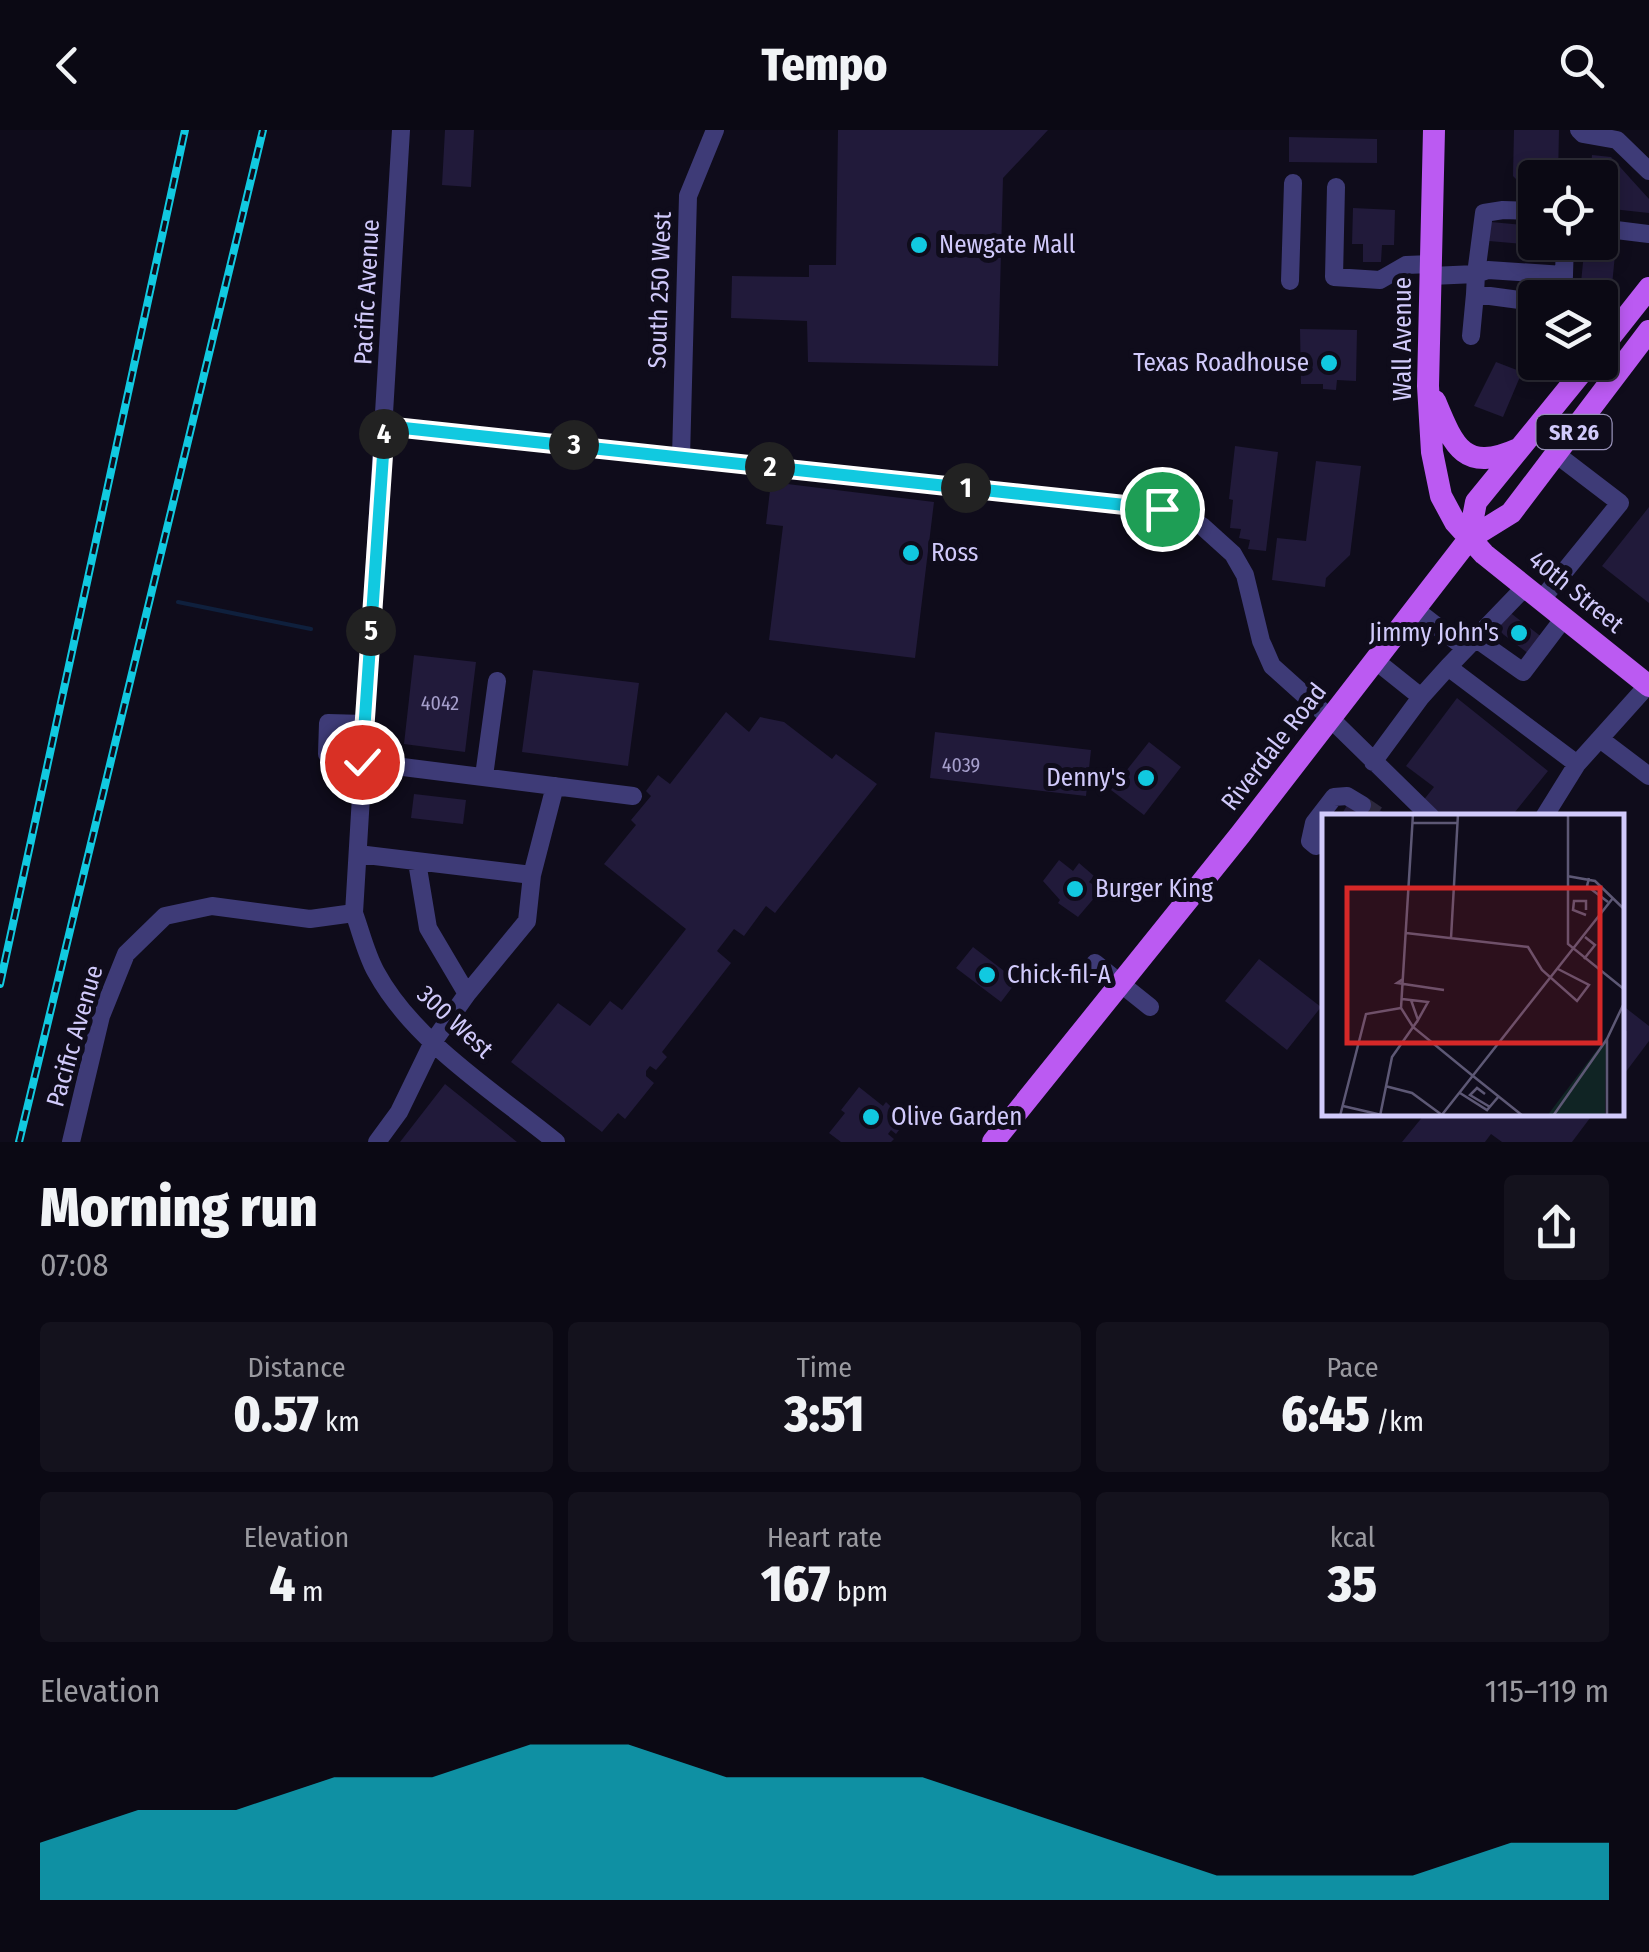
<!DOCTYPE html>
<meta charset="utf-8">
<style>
body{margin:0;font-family:"Fira Sans Condensed",sans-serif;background:#14121d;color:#f1f3f6;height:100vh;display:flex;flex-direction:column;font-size:38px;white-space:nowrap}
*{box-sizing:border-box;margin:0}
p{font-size:32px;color:#9a9aa0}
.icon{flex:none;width:55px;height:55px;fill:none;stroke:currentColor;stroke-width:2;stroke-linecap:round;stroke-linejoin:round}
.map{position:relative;height:1012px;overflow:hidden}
.panel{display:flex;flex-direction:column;background:#0b0914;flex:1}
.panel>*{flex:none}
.buttons{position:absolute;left:1518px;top:30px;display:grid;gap:20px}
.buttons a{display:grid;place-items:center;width:100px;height:100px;border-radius:10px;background:#0b0914;box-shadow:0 5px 15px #0003,0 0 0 2px #2b2a34;font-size:50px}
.pin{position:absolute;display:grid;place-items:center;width:85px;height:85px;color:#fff;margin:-42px;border:5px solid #fff;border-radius:50%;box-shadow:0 2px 10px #0007}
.km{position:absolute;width:50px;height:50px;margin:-25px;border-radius:50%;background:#222;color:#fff;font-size:28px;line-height:50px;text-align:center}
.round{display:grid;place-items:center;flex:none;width:105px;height:105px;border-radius:10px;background:#14121d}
.headline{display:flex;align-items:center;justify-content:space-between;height:170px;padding:0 40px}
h1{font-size:55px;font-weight:800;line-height:75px}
.figures{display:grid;grid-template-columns:repeat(3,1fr);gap:15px;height:170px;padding:10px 40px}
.figures div{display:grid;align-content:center;border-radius:10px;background:#14121d;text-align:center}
.figures b{font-size:50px;font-weight:800}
.figures small{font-size:28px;font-weight:400}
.figures p{font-size:28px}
.chart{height:280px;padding:20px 40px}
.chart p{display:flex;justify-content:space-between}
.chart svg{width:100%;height:180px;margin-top:10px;fill:#11c9e0;opacity:.7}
header{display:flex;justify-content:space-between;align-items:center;height:130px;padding:0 40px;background:#0b0914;font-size:45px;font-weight:800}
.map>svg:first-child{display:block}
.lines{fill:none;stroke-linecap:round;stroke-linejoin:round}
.stream{stroke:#0f203d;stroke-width:4}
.building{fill:#211a3a}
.minor-tunnel{stroke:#2c283d;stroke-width:18;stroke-dasharray:18 9;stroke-linecap:butt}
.minor{stroke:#3e3b77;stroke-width:18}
.major{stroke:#bb5af2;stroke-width:22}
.rail-casing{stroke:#11c9e0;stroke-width:8}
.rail{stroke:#0f0c1b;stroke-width:4;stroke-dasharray:11;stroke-linecap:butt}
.route-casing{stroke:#fff;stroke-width:20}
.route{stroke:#11c9e0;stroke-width:12}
.poi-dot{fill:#11c9e0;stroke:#0f0c1b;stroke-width:4}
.labels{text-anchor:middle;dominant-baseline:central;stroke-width:10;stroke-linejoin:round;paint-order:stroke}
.number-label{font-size:20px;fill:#a59ecb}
.shield{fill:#0f0c1b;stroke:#9791b8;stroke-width:2.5}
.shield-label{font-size:22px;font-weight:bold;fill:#d1cafb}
.poi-label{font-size:25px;fill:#d1cafb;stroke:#0f0c1b;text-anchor:start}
.street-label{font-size:25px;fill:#d1cafb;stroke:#0f0c1b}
.inset-road{fill:none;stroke:#5d5875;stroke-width:2.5}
.view{fill:#d62828;fill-opacity:0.15;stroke:#d62828;stroke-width:5}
.inset-edge{fill:none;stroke:#d1cafb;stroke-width:5}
</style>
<header><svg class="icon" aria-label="back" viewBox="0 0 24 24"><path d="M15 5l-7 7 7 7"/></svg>Tempo<svg class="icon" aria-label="search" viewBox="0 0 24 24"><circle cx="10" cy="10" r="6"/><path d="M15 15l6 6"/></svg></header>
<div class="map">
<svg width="1649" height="1012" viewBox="0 0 1649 1012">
<rect width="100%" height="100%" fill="#0f0c1b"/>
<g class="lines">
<path class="stream" d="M178,472L311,499"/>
</g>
<path class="building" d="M445,0H474L471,57L442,55Z
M838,0H1048L1003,48L998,236L808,232L807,191L731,188L732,146L809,147V135H836Z
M1514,0H1559L1558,48H1535V53L1518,51L1513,46Z
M1289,7L1377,9V33L1289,32Z
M1592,25L1611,27L1649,69V83L1603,78L1600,70V48H1590Z
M1353,78L1395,80L1394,115H1382L1381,132H1363V114H1352Z
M1491,92L1535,96V115L1489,111Z
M1585,112L1616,114L1611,166L1580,163Z
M1300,199L1357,200L1356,251L1337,250L1336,260L1323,259V254H1301Z
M1496,232L1522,242L1503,287L1474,276Z
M1235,316L1278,322L1266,421L1248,419L1250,410L1239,408L1241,399L1230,398L1233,370L1229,369Z
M1316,331L1361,336L1350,425L1326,448L1325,457L1272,450L1277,408L1306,411Z
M771,352L934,372L915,528L769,510L783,396L766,394Z
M1649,377V473L1602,436Z
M1508,481L1543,508L1529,524L1495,498Z
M414,525L476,532L465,622L404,614Z
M533,540L639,553L628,636L522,622Z
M1457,568L1548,641L1511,687H1442L1422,672L1434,657L1406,636Z
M726,582L749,602L760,587L784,592L832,629L836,624L877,654L775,783L766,776L744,806L734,799L717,821L731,833L662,922L667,927L656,940L650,936L646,941V946L654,953L625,989L618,983L602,1002L511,932L558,873L590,896L610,871L622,880L686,799L604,734L636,695L631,690L651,666L646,661L658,645L670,654Z
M935,602L1091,620L1086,666L930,648Z
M1149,612L1181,637L1144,685L1111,660Z
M414,664L466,670L463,694L411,688Z
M1365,671L1391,687H1340L1349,672Z
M1059,730L1073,741L1079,733L1094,746L1089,752L1101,760L1078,787L1058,773L1060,770L1043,751Z
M973,817L1017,851L1001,872L956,838Z
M1259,829L1321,877L1287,920L1225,871Z
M1622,875L1649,896V911L1622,947Z
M445,954L517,1012H400Z
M859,957L883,976L886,972L906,991L896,1004L891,1000L888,1004L894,1009L891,1012H841L829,1003L845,983L841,980Z
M1430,984H1593L1572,1012H1502L1491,1004L1485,1012H1402L1424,985L1427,988Z"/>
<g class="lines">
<path class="minor-tunnel" d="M1362,675L1380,687"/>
<path class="minor" d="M401,0L354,783C361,802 366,824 376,842C414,912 495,962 556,1012
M1579,0L1583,4L1617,10L1649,41
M1336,57L1334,147L1380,150L1406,135L1431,134
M1535,81L1503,80L1484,83L1476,144L1488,140L1564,145L1563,168
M1600,98L1649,104
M1564,145L1565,112
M1431,146L1476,144L1475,164L1535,172
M1290,151L1293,53
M1600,181L1620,195
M1471,206L1475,164
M385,296L1162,379L1202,396L1233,424L1245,445L1261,511L1272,536L1331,589L1431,687
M681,327L688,66L715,0
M1542,469L1620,373L1556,324
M1416,480L1465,518
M1475,508L1523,542L1564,488
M1376,531L1421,567L1448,537L1577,634L1544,687
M1448,537L1526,456
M365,594L328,593L327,624L363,632L633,666
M1600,609L1649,646
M1373,632L1421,567
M1577,634L1648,555
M484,646L497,551
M1316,716L1310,711L1314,693L1334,667L1347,666L1362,675
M358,724L532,745L527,791L467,864L428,798L417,732
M532,745L555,656
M1095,833L1150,877
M71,1012L101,886L126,824L165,786L212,776L310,789L354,783
M377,1012L399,982L433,912L467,864"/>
<path class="major" d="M1434,0L1428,256L1432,322L1441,366L1455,392L1484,424L1649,556
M1600,220L1649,158
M1435,271C1454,317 1464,343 1518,319
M1469,409L1476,372L1590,232
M993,1012L1240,705L1469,409L1511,383L1649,201"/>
<defs>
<path id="rail" d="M0,854L185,0
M19,1012L263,0"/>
</defs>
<use href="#rail" class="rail-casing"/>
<use href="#rail" class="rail"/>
</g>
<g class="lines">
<defs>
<path id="route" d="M362,632L385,296L1162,379"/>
</defs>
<use href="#route" class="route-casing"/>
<use href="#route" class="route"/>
</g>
<g class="poi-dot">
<circle cx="919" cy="115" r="10"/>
<circle cx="1329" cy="233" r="10"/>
<circle cx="911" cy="423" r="10"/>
<circle cx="1519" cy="503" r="10"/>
<circle cx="1146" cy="648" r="10"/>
<circle cx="1075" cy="759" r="10"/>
<circle cx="987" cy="845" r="10"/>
<circle cx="871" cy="987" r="10"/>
</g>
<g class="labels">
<g class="number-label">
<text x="440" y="573">4042</text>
<text x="961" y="635">4039</text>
</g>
<rect class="shield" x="1536.5" y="285" width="75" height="34" rx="8"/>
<g class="shield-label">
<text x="1574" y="302">SR 26</text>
</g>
<g class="poi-label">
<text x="939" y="115">Newgate Mall</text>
<text x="1309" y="233" text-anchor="end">Texas Roadhouse</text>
<text x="931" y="423">Ross</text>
<text x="1499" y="503" text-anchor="end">Jimmy John's</text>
<text x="1126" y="648" text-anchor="end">Denny's</text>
<text x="1095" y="759">Burger King</text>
<text x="1007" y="845">Chick-fil-A</text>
<text x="891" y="987">Olive Garden</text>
</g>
<g class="street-label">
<text transform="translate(660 160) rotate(-88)">South 250 West</text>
<text transform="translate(367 162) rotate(-87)">Pacific Avenue</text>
<text transform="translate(1403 209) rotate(-90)">Wall Avenue</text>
<text transform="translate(1576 462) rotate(39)">40th Street</text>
<text transform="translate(1274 617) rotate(-52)">Riverdale Road</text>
<text transform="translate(455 892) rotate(43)">300 West</text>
<text transform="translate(75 906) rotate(-74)">Pacific Avenue</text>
</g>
</g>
<g transform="translate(1322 684)">
<rect width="302" height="302" fill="#0f0c1b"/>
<path d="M284,224L283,302H225Z" fill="#102424"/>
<path class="inset-road" d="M91,0L79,194L91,213L151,262M246,0V130L303,176M91,9H136M245,62L273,67L303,96M267,64L265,72L286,88M264,101L251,96L252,87H264V96M84,119L206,133L220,156L255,187L267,171L236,155M129,124L136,0M262,145L273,131L263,123M81,165L75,169L122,176M80,185L106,188L96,206L89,186M151,262L201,302M63,272L90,279L120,301M138,279L165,296L177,282M163,280L155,274L148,281L168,293M21,292L64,302M18,302L44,200L79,194M58,302L70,243L96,206M119,302L291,84M231,302L285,225M285,302V225L303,187M302,302L303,217"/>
<path class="view" d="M25,74H278V229H25Z"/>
<rect width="302" height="302" class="inset-edge"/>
</g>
</svg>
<div class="buttons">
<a><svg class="icon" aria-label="locate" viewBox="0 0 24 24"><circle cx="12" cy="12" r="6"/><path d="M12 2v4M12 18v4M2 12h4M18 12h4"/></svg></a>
<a><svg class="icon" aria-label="layers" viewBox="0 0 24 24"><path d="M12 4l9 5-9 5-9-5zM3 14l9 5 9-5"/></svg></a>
</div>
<div class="pin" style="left:1162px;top:379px;background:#1e9e55"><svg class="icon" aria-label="arrive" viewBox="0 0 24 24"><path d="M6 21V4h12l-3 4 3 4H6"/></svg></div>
<div class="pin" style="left:362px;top:632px;background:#d93025"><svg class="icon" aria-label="check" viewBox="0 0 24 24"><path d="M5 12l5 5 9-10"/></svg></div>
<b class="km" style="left:966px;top:358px">1</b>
<b class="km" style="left:770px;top:337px">2</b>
<b class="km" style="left:574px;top:315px">3</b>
<b class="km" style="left:384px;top:304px">4</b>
<b class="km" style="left:371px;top:501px">5</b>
</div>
<section class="panel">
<div class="headline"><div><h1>Morning run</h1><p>07:08</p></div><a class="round"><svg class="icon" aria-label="share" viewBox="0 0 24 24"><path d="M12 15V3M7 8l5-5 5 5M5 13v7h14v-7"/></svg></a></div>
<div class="figures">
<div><p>Distance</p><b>0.57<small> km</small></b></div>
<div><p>Time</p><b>3:51</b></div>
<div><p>Pace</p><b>6:45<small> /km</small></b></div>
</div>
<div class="figures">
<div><p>Elevation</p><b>4<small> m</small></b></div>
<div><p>Heart rate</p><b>167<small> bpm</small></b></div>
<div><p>kcal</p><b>35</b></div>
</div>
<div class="chart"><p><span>Elevation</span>115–119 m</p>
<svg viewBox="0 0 160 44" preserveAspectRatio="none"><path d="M0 44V30L10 22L20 22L30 14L40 14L50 6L60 6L70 14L80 14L90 14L100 22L110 30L120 38L130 38L140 38L150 30L160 30V44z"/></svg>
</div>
</section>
